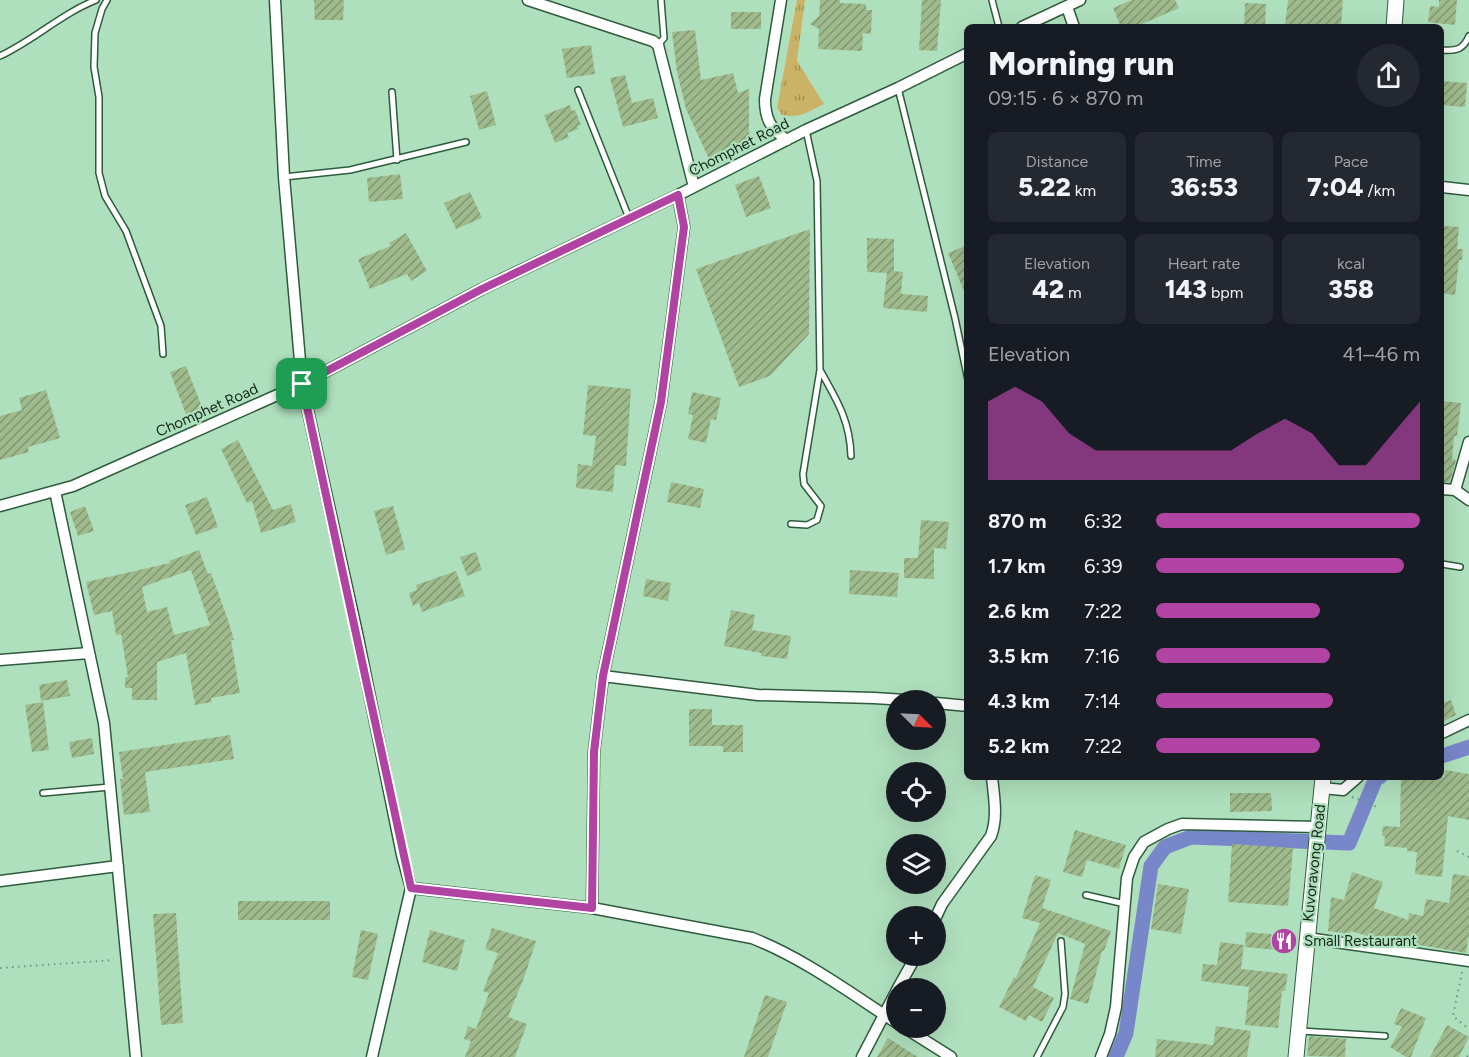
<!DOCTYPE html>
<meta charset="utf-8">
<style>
body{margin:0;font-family:Figtree,sans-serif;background:#242831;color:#f1f3f6;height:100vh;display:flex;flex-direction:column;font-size:22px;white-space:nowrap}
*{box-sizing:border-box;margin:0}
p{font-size:20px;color:#9ea1a6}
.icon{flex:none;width:33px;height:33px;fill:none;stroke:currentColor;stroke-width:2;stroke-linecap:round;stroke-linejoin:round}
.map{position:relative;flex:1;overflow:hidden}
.side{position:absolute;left:964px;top:24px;width:480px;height:756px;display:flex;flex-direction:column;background:#171b24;border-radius:9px;box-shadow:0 6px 24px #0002}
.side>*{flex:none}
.needle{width:39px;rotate:114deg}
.tools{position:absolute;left:886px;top:690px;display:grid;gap:12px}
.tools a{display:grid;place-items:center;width:60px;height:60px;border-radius:50%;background:#171b24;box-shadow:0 6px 24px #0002;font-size:30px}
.pin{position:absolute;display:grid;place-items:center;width:51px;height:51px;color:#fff;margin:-26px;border-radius:12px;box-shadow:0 3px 9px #0006}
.round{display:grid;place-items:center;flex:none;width:63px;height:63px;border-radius:32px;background:#242831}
.head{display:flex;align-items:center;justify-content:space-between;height:102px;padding:0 24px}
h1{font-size:33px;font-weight:800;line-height:45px}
.metrics{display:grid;grid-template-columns:repeat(3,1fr);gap:9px;height:102px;padding:6px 24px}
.metrics div{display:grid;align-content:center;border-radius:9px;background:#242831;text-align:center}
.metrics b{font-size:26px;font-weight:800}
.metrics small{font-size:16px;font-weight:400}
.metrics p{font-size:16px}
.chart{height:168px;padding:12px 24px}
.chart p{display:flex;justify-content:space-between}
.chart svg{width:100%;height:108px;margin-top:6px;fill:#b144a2;opacity:.7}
ul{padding:0 24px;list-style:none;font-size:20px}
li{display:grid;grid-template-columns:96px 72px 1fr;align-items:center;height:45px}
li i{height:15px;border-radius:8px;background:#b144a2}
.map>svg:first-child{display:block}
.grass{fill:url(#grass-tufts)}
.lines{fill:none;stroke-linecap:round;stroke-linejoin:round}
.canal{stroke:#7887ca;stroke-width:15}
.building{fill:url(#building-hatch);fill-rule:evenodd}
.lane-casing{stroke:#2e5b3d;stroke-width:8}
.street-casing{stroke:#2e5b3d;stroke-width:13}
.secondary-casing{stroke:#2e5b3d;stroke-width:17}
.path{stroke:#71967c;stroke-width:2;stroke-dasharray:1.5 4.5;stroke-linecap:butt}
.lane{stroke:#fff;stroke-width:5}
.street{stroke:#fff;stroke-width:10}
.secondary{stroke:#fff;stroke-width:15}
.route-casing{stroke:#fff;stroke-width:12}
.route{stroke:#b144a2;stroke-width:8}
.labels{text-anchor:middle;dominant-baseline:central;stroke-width:4.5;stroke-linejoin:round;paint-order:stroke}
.street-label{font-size:15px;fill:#14271a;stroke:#afe0bd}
.poi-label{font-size:15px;fill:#14271a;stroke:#afe0bd;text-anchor:start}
</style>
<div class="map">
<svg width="1469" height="1057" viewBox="0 0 1469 1057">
<defs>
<pattern id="grass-tufts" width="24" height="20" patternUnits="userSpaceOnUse" patternTransform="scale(1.5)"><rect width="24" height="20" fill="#cab366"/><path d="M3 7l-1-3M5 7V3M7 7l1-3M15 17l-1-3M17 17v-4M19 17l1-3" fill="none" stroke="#a39253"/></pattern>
<pattern id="building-hatch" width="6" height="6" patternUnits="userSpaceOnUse" patternTransform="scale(1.5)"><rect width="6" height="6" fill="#9fbb8d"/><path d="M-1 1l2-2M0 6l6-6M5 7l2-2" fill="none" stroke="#809872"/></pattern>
</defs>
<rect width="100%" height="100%" fill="#afe0bd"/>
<path class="grass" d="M797,0H805L797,61L824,104C809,111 800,119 782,115L777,108Z"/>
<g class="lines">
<path class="canal" d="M1442,756L1469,747
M1116,1057L1126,1033L1151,866L1165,847L1191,837L1349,843L1376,778L1380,777"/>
</g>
<path class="building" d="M314,0H344L343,20H315Z
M820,0H840V3L866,4V10H872L871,34L863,33L862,51L818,49L819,29L810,24L819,16Z
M922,0H941L937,51L919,50Z
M1132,0H1175L1179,8L1135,27H1121L1113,8Z
M1288,0H1343L1341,27L1285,26Z
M1439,0H1457L1455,25L1428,22L1430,6L1439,7Z
M1245,3L1266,4L1265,27H1244Z
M731,12H761V29H731Z
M695,30L701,80L733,73L738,93L749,89V139L709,159L686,109L677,72L672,32Z
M591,45L595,74L567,78L562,49Z
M625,75L632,103L653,98L658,118L623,127L610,78Z
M1442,81L1467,83L1465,107L1442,105Z
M487,91L496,125L479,130L470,96Z
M570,105L572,111L575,110L581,125L577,126L578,129L567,133L569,137L555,143L544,115Z
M400,174L403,199L369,202L367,178Z
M759,176L771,208L746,217L735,185Z
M470,192L482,218L456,229L444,203Z
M1442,226L1459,227L1457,249H1463L1462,260H1459L1455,295L1442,293Z
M810,229L809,334L770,376L739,387L696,269Z
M406,233L427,271L411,281L407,274L370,289L358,259L391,246L389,243Z
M867,238L894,239V271L903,272L901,294L928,296L927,312L883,308L887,273L867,272Z
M968,245V298H967L948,253Z
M186,366L203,410L187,417L170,372Z
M588,385L631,389L626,466L615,465L613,492L576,488L578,464L592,466L596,436L583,435Z
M46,390L60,438L28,447L29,452L0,460V416L22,410L19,398Z
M692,392L721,398L716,420L711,419L706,443L688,439L693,415L688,414Z
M1442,401L1461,403L1457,436H1454L1452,459L1456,460L1450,482H1442Z
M238,440L273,510L291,504L296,522L261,533L252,501L247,503L221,449Z
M671,482L704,489L700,508L667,502Z
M207,497L218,527L196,535L185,505Z
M85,506L94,531L78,536L70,512Z
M393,506L405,549L386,555L374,511Z
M921,520L949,522L946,549L934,548V579L904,578V558H918Z
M199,550L208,574L211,573L228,620L234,640H231L240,693L211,698L212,702L195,705L186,653L157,662V700H132V688H125V677H128L121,634L116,635L112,611L94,615L86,582L170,563L169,561ZM191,570L210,625L174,635L167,607L147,612L142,587Z
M476,552L482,570L467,576L460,557Z
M850,570L899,573L897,597L849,594Z
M456,571L465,596L422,612L419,603L413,606L409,593L417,590L416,585Z
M646,579L671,583L668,601L643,596Z
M731,610L755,615L752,630L791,636L787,659L761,656V653L724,646Z
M67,680L70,696L41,701L39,685Z
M1451,700L1456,715L1442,722V703Z
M43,702L49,750L32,752L25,705Z
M689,709H712V725H743V752H723V746H689Z
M230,735L234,759L145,772L150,812L124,815L120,779H123L119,752Z
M92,738L94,754L72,758L69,742Z
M1445,770L1469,774V820L1448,816L1442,877L1415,874L1417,852L1407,851V848L1384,846L1385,837L1382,836L1383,826L1400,827L1401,777H1444Z
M1230,793H1271L1272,811L1230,812Z
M1075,830L1126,845L1119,869L1087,860L1082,877L1063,872Z
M1232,844L1293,848L1288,906L1228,902Z
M1352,872L1383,882L1374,908L1408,920L1409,913L1423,916L1426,899L1449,903L1453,874L1469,876V934L1466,953L1385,939L1384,941L1351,931L1350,934L1328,931L1331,897L1344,900Z
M1035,875L1051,880L1042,908L1111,931L1104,951H1102L1088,1004L1070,999L1085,944L1058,933L1033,987L1054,998L1042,1022L1029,1015L1026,1021L999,1007L1014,977L1016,978L1040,923L1022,918Z
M1158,884L1189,889L1181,934L1151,929Z
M238,901H330V920H238Z
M176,913L183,1023L161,1025L153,914Z
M492,928L536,941L525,975L508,1017L527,1024L515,1057H465L471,1041L464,1039L468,1026L476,1029L489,993L483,991L498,953L485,949Z
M361,930L378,934L368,980L352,977Z
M430,930L465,940L457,971L422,962Z
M1246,932L1290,936L1289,951L1245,947Z
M1220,942L1244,945L1241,969L1288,974L1285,991H1282L1278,1028L1245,1025L1249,987L1201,981L1203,964L1217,965Z
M765,995L787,1002L768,1057H744Z
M1401,1008L1426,1018L1411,1057H1406L1390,1047L1402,1027L1394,1024Z
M1447,1025L1469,1037L1459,1057H1430Z
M1216,1026L1251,1031L1247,1057H1155L1157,1039L1213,1045Z
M1309,1036L1346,1039L1345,1057L1307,1056Z
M888,1038L918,1057H877Z"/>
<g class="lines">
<defs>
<path id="lane" d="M107,0L102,9L95,33L94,67L99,97V173L105,196L126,231L161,326L163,354
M992,0L999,27
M658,45L664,38L661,0
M1442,50C1456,51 1463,50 1469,36
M0,56C34,40 61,14 96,0
M898,88L955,318L968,380
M578,90L629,218
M392,92L397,160
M284,177L350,170L466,142
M820,370C837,400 850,421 851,456
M791,524L807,525L817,520L821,506L804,484L803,474L820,370L817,181L806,130
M1442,564L1460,567
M43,793L110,787
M1086,895L1125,904
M1300,1031L1385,1036
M1037,1057L1063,1007L1065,994L1061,941"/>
<path id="street" d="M275,0L284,177L302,384L357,633L402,855L411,888L372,1057
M528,0L653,41L658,45L694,187
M781,0L765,99C765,118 770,129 787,140
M1067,7L1074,27
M1022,27L1080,0
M1442,187L1469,190
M1442,489L1455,490L1469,442
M1455,490L1469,500
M55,491L104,723L136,1057
M0,506L73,486L302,384L482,289L678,195L806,130L898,88L968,53
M0,660L89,653
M603,676L758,695L874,698L906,700
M936,703L968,706
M1442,733L1469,720
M1322,788L1343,790L1358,777
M0,881L118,866
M411,888L592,908L752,938C805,959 850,993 897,1023
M592,908L594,752L603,676L661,402L684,227L678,195
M936,917L942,904L991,836C998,817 994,797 992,777
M1307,938L1469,961
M898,988L916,956
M905,1028L951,1057
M862,1057L897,990
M1101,1057L1110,1034L1116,1007L1127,878L1134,857L1144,842L1168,829L1182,824L1318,827"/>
<path id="secondary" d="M1394,27L1396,0
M1296,1057L1323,777"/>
</defs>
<use href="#lane" class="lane-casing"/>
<use href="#street" class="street-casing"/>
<use href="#secondary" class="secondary-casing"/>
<path class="path" d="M1442,758L1448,761
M1352,797L1377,807
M1457,851L1469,857
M0,968L114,960
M1462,972L1453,1016L1469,1029
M1467,1057L1469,1053"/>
<use href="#lane" class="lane"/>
<use href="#street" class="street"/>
<use href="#secondary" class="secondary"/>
</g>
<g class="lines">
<defs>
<path id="route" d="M678,195L684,227L661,402L603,676L594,752L592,908L411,888L302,384L482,289Z"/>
</defs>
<use href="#route" class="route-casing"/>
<use href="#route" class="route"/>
</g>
<defs>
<symbol id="restaurant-disc" viewBox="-11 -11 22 22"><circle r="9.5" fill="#b144a2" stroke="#afe0bd"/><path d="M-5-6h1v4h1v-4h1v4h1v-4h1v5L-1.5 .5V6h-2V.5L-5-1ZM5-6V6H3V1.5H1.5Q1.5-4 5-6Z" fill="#fff"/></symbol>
</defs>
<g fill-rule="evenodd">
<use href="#restaurant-disc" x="1269" y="926" width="30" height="30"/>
</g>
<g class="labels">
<g class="street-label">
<text transform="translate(739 147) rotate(-27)">Chomphet Road</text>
<text transform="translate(207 410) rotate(-24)">Chomphet Road</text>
<text transform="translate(1314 863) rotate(-84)">Kuvoravong Road</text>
</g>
<g class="poi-label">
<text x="1304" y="941">Small Restaurant</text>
</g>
</g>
</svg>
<div class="tools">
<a><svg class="needle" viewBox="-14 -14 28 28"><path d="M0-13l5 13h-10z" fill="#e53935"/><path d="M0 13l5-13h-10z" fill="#9ea1a6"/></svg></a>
<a><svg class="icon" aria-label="locate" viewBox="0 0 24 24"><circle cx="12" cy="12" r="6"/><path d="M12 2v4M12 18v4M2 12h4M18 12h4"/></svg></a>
<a><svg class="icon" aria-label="layers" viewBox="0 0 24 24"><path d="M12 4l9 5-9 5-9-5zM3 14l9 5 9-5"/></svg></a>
<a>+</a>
<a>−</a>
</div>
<div class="pin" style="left:302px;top:384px;background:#1e9e55"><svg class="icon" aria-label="arrive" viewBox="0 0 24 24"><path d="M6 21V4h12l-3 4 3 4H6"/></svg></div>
<section class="side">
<div class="head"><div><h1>Morning run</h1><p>09:15 · 6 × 870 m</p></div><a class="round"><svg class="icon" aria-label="share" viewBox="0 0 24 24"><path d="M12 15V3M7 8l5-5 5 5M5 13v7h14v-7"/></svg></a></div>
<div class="metrics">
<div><p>Distance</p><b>5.22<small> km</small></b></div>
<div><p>Time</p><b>36:53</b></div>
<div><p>Pace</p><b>7:04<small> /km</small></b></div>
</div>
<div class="metrics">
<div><p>Elevation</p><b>42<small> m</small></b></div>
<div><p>Heart rate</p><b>143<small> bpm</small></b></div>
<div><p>kcal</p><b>358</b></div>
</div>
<div class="chart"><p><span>Elevation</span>41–46 m</p>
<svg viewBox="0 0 160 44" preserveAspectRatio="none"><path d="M0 44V12L10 6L20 12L30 25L40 32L50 32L60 32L70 32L80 32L90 32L100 25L110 19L120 25L130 38L140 38L150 25L160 12V44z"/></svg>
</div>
<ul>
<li><b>870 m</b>6:32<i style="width:100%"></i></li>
<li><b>1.7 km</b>6:39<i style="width:94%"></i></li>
<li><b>2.6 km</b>7:22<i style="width:62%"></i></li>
<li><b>3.5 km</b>7:16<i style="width:66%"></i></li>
<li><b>4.3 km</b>7:14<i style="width:67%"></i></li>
<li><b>5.2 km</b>7:22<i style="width:62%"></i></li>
</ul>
</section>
</div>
